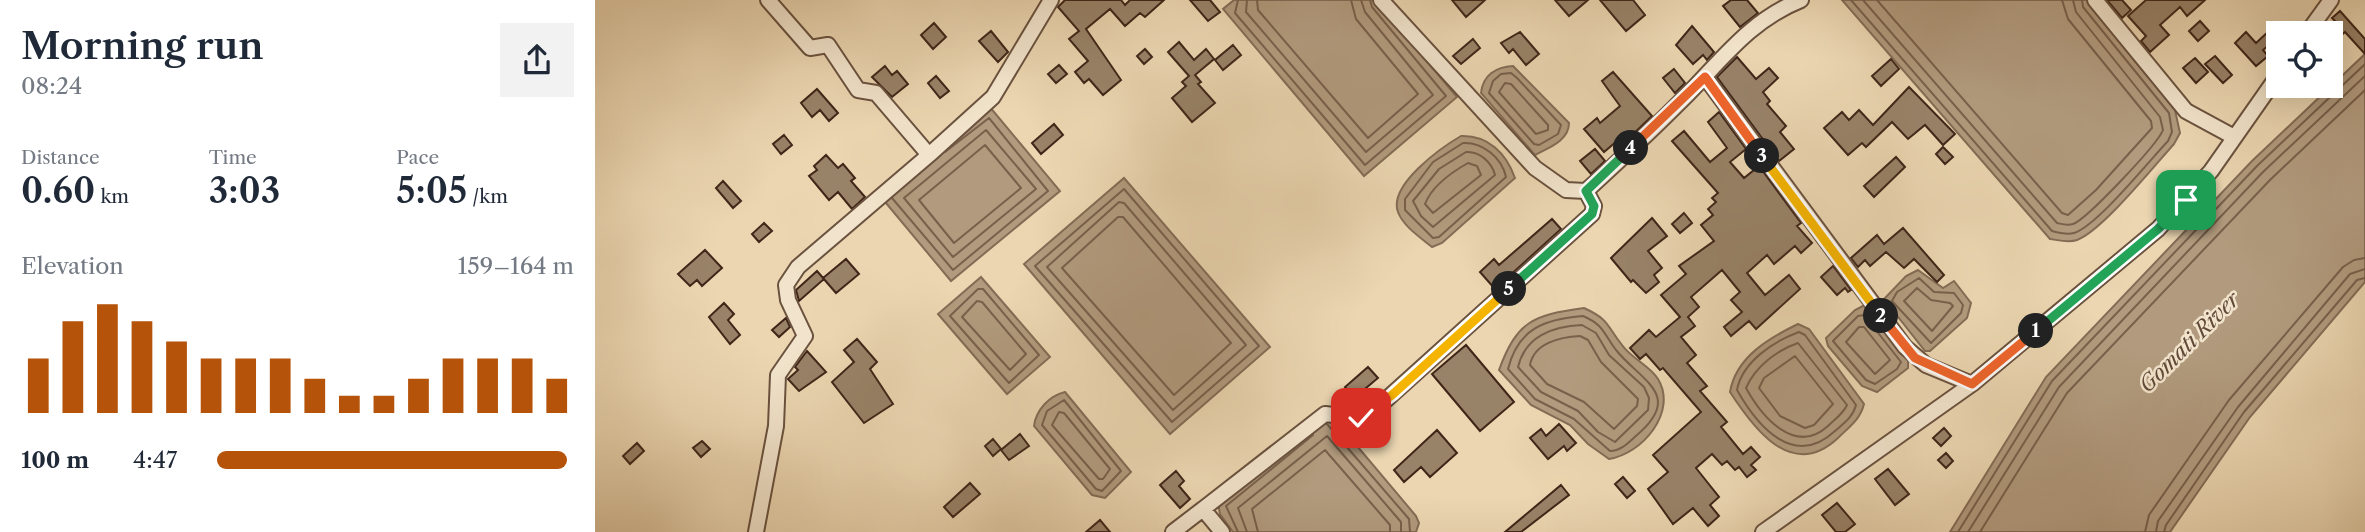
<!DOCTYPE html>
<meta charset="utf-8">
<style>
body{margin:0;font-family:"Libre Caslon Text",serif;background:#f2f2f3;color:#1f2937;height:100vh;display:flex;flex-direction:column;font-size:26px;white-space:nowrap}
*{box-sizing:border-box;margin:0}
p{font-size:23px;color:#747a83}
.icon{flex:none;width:38px;height:38px;fill:none;stroke:currentColor;stroke-width:2;stroke-linecap:round;stroke-linejoin:round}
.map{position:relative;flex:1;overflow:hidden}
.details{display:flex;flex-direction:column;background:#fff;width:595px}
.details>*{flex:none}
.controls{position:absolute;left:1671px;top:21px;display:grid;gap:14px}
.controls a{display:grid;place-items:center;width:77px;height:77px;border-radius:0px;background:#fff;box-shadow:0 7px 28px #0002;font-size:35px}
.pin{position:absolute;display:grid;place-items:center;width:60px;height:60px;color:#fff;margin:-30px;border-radius:14px;box-shadow:0 4px 10px #0006}
.km{position:absolute;width:35px;height:35px;margin:-18px;border-radius:50%;background:#222;color:#fff;font-size:19px;line-height:35px;text-align:center}
.round{display:grid;place-items:center;flex:none;width:74px;height:74px;border-radius:0px;background:#f2f2f3}
.head{display:flex;align-items:center;justify-content:space-between;height:119px;padding:0 21px}
h1{font-size:38px;font-weight:600;line-height:52px}
.metrics{display:grid;grid-template-columns:repeat(3,1fr);gap:10px;height:119px;padding:7px 21px}
.metrics div{display:grid;align-content:center}
.metrics b{font-size:35px;font-weight:600}
.metrics small{font-size:19px;font-weight:400}
.metrics p{font-size:19px}
.chart{height:196px;padding:14px 21px}
.chart p{display:flex;justify-content:space-between}
.chart svg{width:100%;height:126px;margin-top:7px;stroke:#b45309;stroke-width:6}
ul{padding:0 21px;list-style:none;font-size:23px}
li{display:grid;grid-template-columns:112px 84px 1fr;align-items:center;height:52px}
li i{height:18px;border-radius:9px;background:#b45309}
main{display:flex;flex:1;min-height:0}
.map>svg:first-child{display:block}
.water{fill:#b19a7d;stroke:#836c55;stroke-width:2}
.lines{fill:none;stroke-linecap:round;stroke-linejoin:round}
.shore{stroke:#78604b;stroke-width:2}
.building{fill:#988268;stroke:#3f2619;stroke-width:2}
.minor-casing{stroke:#6a523f;stroke-width:18}
.minor{stroke:#f2e4cc;stroke-width:14}
.split-1-casing{stroke:#fff;stroke-width:14}
.split-2-casing{stroke:#fff;stroke-width:14}
.split-3-casing{stroke:#fff;stroke-width:14}
.split-4-casing{stroke:#fff;stroke-width:14}
.split-5-casing{stroke:#fff;stroke-width:14}
.split-6-casing{stroke:#fff;stroke-width:14}
.split-1{stroke:#22a559;stroke-width:9}
.split-2{stroke:#f0652b;stroke-width:9}
.split-3{stroke:#f5b400;stroke-width:9}
.split-4{stroke:#f0652b;stroke-width:9}
.split-5{stroke:#22a559;stroke-width:9}
.split-6{stroke:#f5b400;stroke-width:9}
.labels{text-anchor:middle;dominant-baseline:central;stroke-width:5;stroke-linejoin:round;paint-order:stroke}
.water-label{font-size:21px;font-style:italic;fill:#614937;stroke:#f2e4cc}
</style>
<main>
<section class="details">
<div class="head"><div><h1>Morning run</h1><p>08:24</p></div><a class="round"><svg class="icon" aria-label="share" viewBox="0 0 24 24"><path d="M12 15V3M7 8l5-5 5 5M5 13v7h14v-7"/></svg></a></div>
<div class="metrics">
<div><p>Distance</p><b>0.60<small> km</small></b></div>
<div><p>Time</p><b>3:03</b></div>
<div><p>Pace</p><b>5:05<small> /km</small></b></div>
</div>
<div class="chart"><p><span>Elevation</span>159–164 m</p>
<svg viewBox="0 0 160 44" preserveAspectRatio="none"><path d="M5 44V25M15 44V12M25 44V6M35 44V12M45 44V19M55 44V25M65 44V25M75 44V25M85 44V32M95 44V38M105 44V38M115 44V32M125 44V25M135 44V25M145 44V25M155 44V32"/></svg>
</div>
<ul>
<li><b>100 m</b>4:47<i style="width:98%"></i></li>
</ul>
</section>
<div class="map">
<svg width="1770" height="532" viewBox="0 0 1770 532">
<rect width="100%" height="100%" fill="#ebd6b1"/>
<filter id="stains"><feTurbulence type="fractalNoise" baseFrequency=".00286" numOctaves="4"/><feColorMatrix values="0 0 0 0 .2 0 0 0 0 .09 0 0 0 0 .02 0 0 0 .5 -.17"/></filter>
<radialGradient id="worn" r=".72"><stop offset=".6" stop-color="#630" stop-opacity="0"/><stop offset="1" stop-color="#630" stop-opacity=".3"/></radialGradient>
<path class="water" d="M639,0H780L862,97L769,176L628,9Z
M1247,0H1492L1580,110L1585,133L1579,144C1559,166 1507,231 1482,240C1473,243 1463,240 1455,239Z
M1770,54V282L1655,417L1575,532H1355L1451,377L1657,161Z
M918,66L974,123C974,141 953,148 940,155L886,93C888,75 901,67 918,66Z
M394,106L465,191L356,281L286,197Z
M866,136C893,135 911,153 920,178L847,243L837,247C826,238 808,226 803,212C793,185 847,147 866,136Z
M529,178L675,347L575,434L429,264Z
M1323,270L1348,288L1359,281L1376,303L1372,318L1335,351H1330L1289,299L1311,276Z
M386,277L455,357L412,394L343,314Z
M1268,306L1276,311L1313,361V368L1282,392L1267,386L1233,346L1231,338L1260,310Z
M989,308C1015,320 1011,325 1027,345C1036,358 1055,366 1063,379C1083,412 1047,454 1014,459L993,444L975,425L936,405L904,370C922,321 938,315 989,308Z
M1203,324L1214,329L1269,404C1265,420 1254,427 1243,438C1197,481 1159,429 1135,392C1141,357 1174,338 1203,324Z
M470,392L536,472L510,498L497,495L439,426C441,410 454,396 470,392Z
M736,415L821,516L824,523L821,532H638L625,514L623,504Z"/>
<g class="lines">
<path class="shore" d="M643,0L640,13L770,165L851,96L777,7L775,0
M652,0L651,12L771,152L838,95L770,12L766,0
M662,0L663,10L773,138L823,94L761,19L756,0
M1256,0L1457,231C1464,233 1472,235 1479,233C1502,226 1554,161 1573,141L1577,132L1574,113L1488,7L1487,0
M1268,0L1462,223C1467,224 1472,226 1478,224C1492,219 1562,145 1568,130L1565,117L1481,12L1478,0
M1282,0L1467,213L1473,215L1501,190L1557,128L1556,121L1473,19L1467,0
M906,74L916,73L922,78L966,125L963,134L944,145L939,144L894,93L898,81Z
M910,83L916,84L953,125V130L941,134L904,92Z
M391,130L441,189L358,257L309,198Z
M868,143C888,142 907,158 911,177L844,237L838,238L810,210V199L838,162Z
M390,145L426,188L359,243L324,200Z
M871,152C885,151 897,163 900,175L838,227L826,216L818,201L844,169Z
M873,163L882,166L886,175L838,213L830,204C837,186 857,172 873,163Z
M529,189L664,346L577,422L440,266Z
M297,198L358,270L453,191L394,118L350,152
M524,202L529,203L651,345L578,410L452,267Z
M523,217H528L636,343L579,395L467,268Z
M1324,278L1339,292L1359,293L1368,305L1366,313L1336,343L1297,301L1302,292Z
M1322,288L1336,300L1355,303L1358,306L1337,331L1309,301Z
M383,289H388L444,355L414,383L355,316Z
M382,301L387,302L431,354L415,370L367,317Z
M1269,315L1306,362L1302,369L1280,384L1271,380L1238,341L1263,316Z
M988,316C1009,325 1008,333 1021,350C1046,381 1089,395 1042,435C1033,443 1026,451 1015,451L979,419L940,399L913,369C923,329 949,319 988,316Z
M987,325L1001,333L1014,355L1049,387L1054,398L1053,410L1020,442L1003,432L983,411L946,392L923,367C930,337 957,326 987,325Z
M1264,327H1269L1295,360L1280,374L1251,342Z
M1204,332L1210,335L1261,405C1258,417 1249,423 1240,431C1199,469 1163,427 1142,390C1147,362 1179,341 1204,332Z
M985,336L993,340L1006,362L1043,399L1042,406L1019,429L989,402L952,384L935,365C939,343 965,337 985,336Z
M1203,343L1252,405C1248,414 1240,419 1233,426C1200,456 1167,417 1151,388C1160,367 1182,350 1203,343Z
M1200,356L1238,404L1219,425L1210,428L1185,416L1164,388L1169,378Z
M469,400L526,471L507,491L501,489L447,425L452,411Z
M464,412L469,413L515,469L508,479H504L457,425Z
M732,424L814,519L815,532
M643,532L631,506L718,435
M652,532L643,508L732,436L806,522V532
M663,532L657,509L730,450L795,525V532
M1363,532L1457,381L1662,166L1770,64
M1373,532L1464,387L1668,172L1770,76
M1385,532L1472,393L1675,180L1770,90
M1550,532L1554,515L1634,400L1748,267L1759,260L1770,258
M1561,532L1563,521L1643,407L1755,274L1770,269
M1569,532L1571,525L1649,412L1762,280L1770,278"/>
</g>
<path class="building" d="M470,0H526L530,5L535,0H569L550,17L545,13L530,26L515,9L491,29L526,80L508,95L494,79L489,83L480,72L493,61L474,39L484,31L463,7Z
M595,0H615L625,12L613,21Z
M857,0H890L871,17Z
M960,0H993L974,16Z
M1005,0H1038L1050,15L1031,31Z
M1136,0H1152L1163,13L1145,27L1128,6Z
M1512,0H1527L1536,10L1527,18Z
M1551,0H1610L1592,16L1585,7L1565,25L1574,35L1555,52L1546,41L1551,36L1533,16Z
M1745,11L1770,39V54L1750,32L1740,41L1736,33L1731,32L1742,23L1737,18Z
M1605,21L1614,31L1603,41L1594,31Z
M339,23L351,37L338,49L326,35Z
M1097,26L1119,52L1112,60L1108,55L1098,64L1081,45Z
M396,31L413,52L403,62L384,41Z
M1674,31L1681,39L1668,50L1673,56L1661,66L1640,43L1651,32L1661,43Z
M925,32L944,54L931,65L918,49L914,53L906,43Z
M878,39L885,48L866,64L858,56Z
M584,42L599,60L611,49L619,59L600,75L606,82L603,84L620,103L597,122L577,98L591,86L587,82L594,76L573,52Z
M638,45L646,55L628,70L620,60Z
M550,49L557,57L549,64L542,56Z
M1620,56L1637,75L1628,83L1610,64Z
M1142,57L1161,79L1174,68L1183,78L1168,92L1175,101L1172,104L1191,126L1185,132L1199,149L1184,161L1122,77Z
M1600,58L1613,72L1601,83L1588,68Z
M1296,59L1304,69L1286,86L1277,76Z
M464,65L472,74L461,83L453,74Z
M290,66L297,75L302,71L313,84L297,97L277,77Z
M1079,69L1090,83L1080,93L1068,78Z
M1018,72L1057,116L1033,139L1029,135L1009,152L989,129L1002,118L1005,123L1025,106L1007,81Z
M341,76L354,91L345,98L333,83Z
M1314,87L1360,134L1348,145L1330,125L1313,139L1297,122L1271,147L1267,143L1253,155L1229,128L1247,112L1254,120L1264,110L1278,125Z
M222,89L243,113L234,121L225,110L217,117L206,103Z
M1124,112L1151,149L1135,162L1149,178L1164,166L1206,223L1202,226L1217,243L1206,253L1200,246L1179,264L1172,255L1152,273L1170,295L1194,275L1205,289L1161,329L1154,321L1136,336L1129,327L1147,312L1136,300L1145,292L1127,270L1096,297L1104,307L1093,317L1100,326L1086,337L1101,355L1092,363L1112,386L1105,391L1132,422L1126,427L1148,454L1156,447L1165,457L1156,465L1161,470L1152,477L1144,467L1140,470L1132,461L1127,465L1117,454L1101,468L1124,497L1115,505L1124,516L1113,526L1098,508L1078,524L1053,489L1073,472L1058,455L1106,412L1068,368L1065,370L1051,354L1045,359L1035,348L1054,330L1061,337L1085,317L1066,295L1091,274L1084,266L1119,241L1106,225L1118,215L1113,209L1121,202L1117,198L1123,193L1077,141L1089,131L1115,162L1132,148L1113,122Z
M459,124L468,135L446,154L437,143Z
M189,135L197,145L186,154L178,144Z
M1348,147L1358,157L1350,164L1341,154Z
M1000,149L1010,161L996,174L985,161Z
M231,155L243,168L248,164L260,178L256,181L270,197L257,209L243,192L234,200L214,176L222,170L219,166Z
M1301,157L1310,167L1279,197L1269,186Z
M128,181L146,201L138,208L121,188Z
M1089,213L1097,223L1085,233L1077,224Z
M1057,218L1072,236L1053,251L1067,268L1059,275L1064,282L1051,293L1038,280L1036,282L1016,258Z
M957,219L966,229L900,289L885,272L899,259L904,265Z
M169,223L177,231L164,242L157,234Z
M1308,228L1349,275L1342,282L1319,259L1309,268L1291,252L1275,266L1270,260L1263,267L1256,258L1282,235L1289,244Z
M110,250L127,268L107,286L102,280L95,286L83,274Z
M251,259L264,274L241,293L228,278Z
M1238,266L1256,290L1253,292L1250,288L1242,295L1226,277Z
M222,271L229,279L204,301L201,290Z
M129,303L139,314L133,320L145,335L135,344L114,317Z
M191,318L195,327L184,337L177,330Z
M262,339L282,362L275,369L298,404L269,423L237,382L259,362L249,350Z
M871,345L919,402L885,431L837,374Z
M212,351L231,372L204,391L193,379L203,370L200,367Z
M773,367L783,378L759,398L750,387Z
M964,424L981,443L972,451L969,446L953,459L935,438L946,429L951,436Z
M1349,428L1356,436L1346,446L1338,438Z
M842,430L862,453L835,477L826,467L809,482L799,470Z
M425,434L434,446L414,460L406,450Z
M398,439L406,449L398,456L390,446Z
M107,441L115,449L106,457L98,448Z
M42,443L49,451L35,464L28,456Z
M1351,453L1358,461L1351,468L1343,460Z
M1293,469L1314,494L1300,505L1280,479Z
M581,471L589,481L584,486L595,499L585,508L565,485Z
M1028,477L1040,491L1032,498L1020,484Z
M375,483L385,494L358,517L349,507Z
M966,485L974,495L926,532H910Z
M1242,503L1260,524L1250,532H1241L1227,515Z
M505,520L515,532H491Z"/>
<g class="lines">
<defs>
<path id="minor" d="M173,0L215,48L233,45L263,90L281,93L334,155L398,97L456,0
M1500,0L1591,111L1639,137
M1712,33L1736,0
M1110,77L1310,347L1331,365L1377,384
M991,191C1024,161 1057,130 1088,99C1126,61 1155,20 1206,0
M161,532L181,426L183,375L210,336L193,300L191,285L203,267L334,155
M578,532L608,509
M627,532L608,509L730,414L766,418L773,416L997,214L999,206L991,191L971,190L940,168L786,0
M1168,532L1377,384L1563,229L1616,171L1684,74"/>
</defs>
<use href="#minor" class="minor-casing"/>
<use href="#minor" class="minor"/>
</g>
<g class="lines">
<defs>
<path id="split-1" d="M1441,331L1563,229L1591,200"/>
<path id="split-2" d="M1286,316L1320,358L1377,384L1441,331"/>
<path id="split-3" d="M1167,156L1286,316"/>
<path id="split-4" d="M1036,148L1110,77L1167,156"/>
<path id="split-5" d="M914,289L997,214L999,206L991,191L1036,148"/>
<path id="split-6" d="M766,418L797,395L914,289"/>
</defs>
<use href="#split-1" class="split-1-casing"/>
<use href="#split-2" class="split-2-casing"/>
<use href="#split-3" class="split-3-casing"/>
<use href="#split-4" class="split-4-casing"/>
<use href="#split-5" class="split-5-casing"/>
<use href="#split-6" class="split-6-casing"/>
<use href="#split-1" class="split-1"/>
<use href="#split-2" class="split-2"/>
<use href="#split-3" class="split-3"/>
<use href="#split-4" class="split-4"/>
<use href="#split-5" class="split-5"/>
<use href="#split-6" class="split-6"/>
</g>
<g class="labels">
<g class="water-label">
<text transform="translate(1594 342) rotate(-45)">Gomati River</text>
</g>
</g>
<rect width="100%" height="100%" filter="url(#stains)"/>
<rect width="100%" height="100%" fill="url(#worn)"/>
</svg>
<div class="controls">
<a><svg class="icon" aria-label="locate" viewBox="0 0 24 24"><circle cx="12" cy="12" r="6"/><path d="M12 2v4M12 18v4M2 12h4M18 12h4"/></svg></a>
</div>
<div class="pin" style="left:1591px;top:200px;background:#1e9e55"><svg class="icon" aria-label="arrive" viewBox="0 0 24 24"><path d="M6 21V4h12l-3 4 3 4H6"/></svg></div>
<div class="pin" style="left:766px;top:418px;background:#d93025"><svg class="icon" aria-label="check" viewBox="0 0 24 24"><path d="M5 12l5 5 9-10"/></svg></div>
<b class="km" style="left:1441px;top:331px">1</b>
<b class="km" style="left:1286px;top:316px">2</b>
<b class="km" style="left:1167px;top:156px">3</b>
<b class="km" style="left:1036px;top:148px">4</b>
<b class="km" style="left:914px;top:289px">5</b>
</div>
</main>
